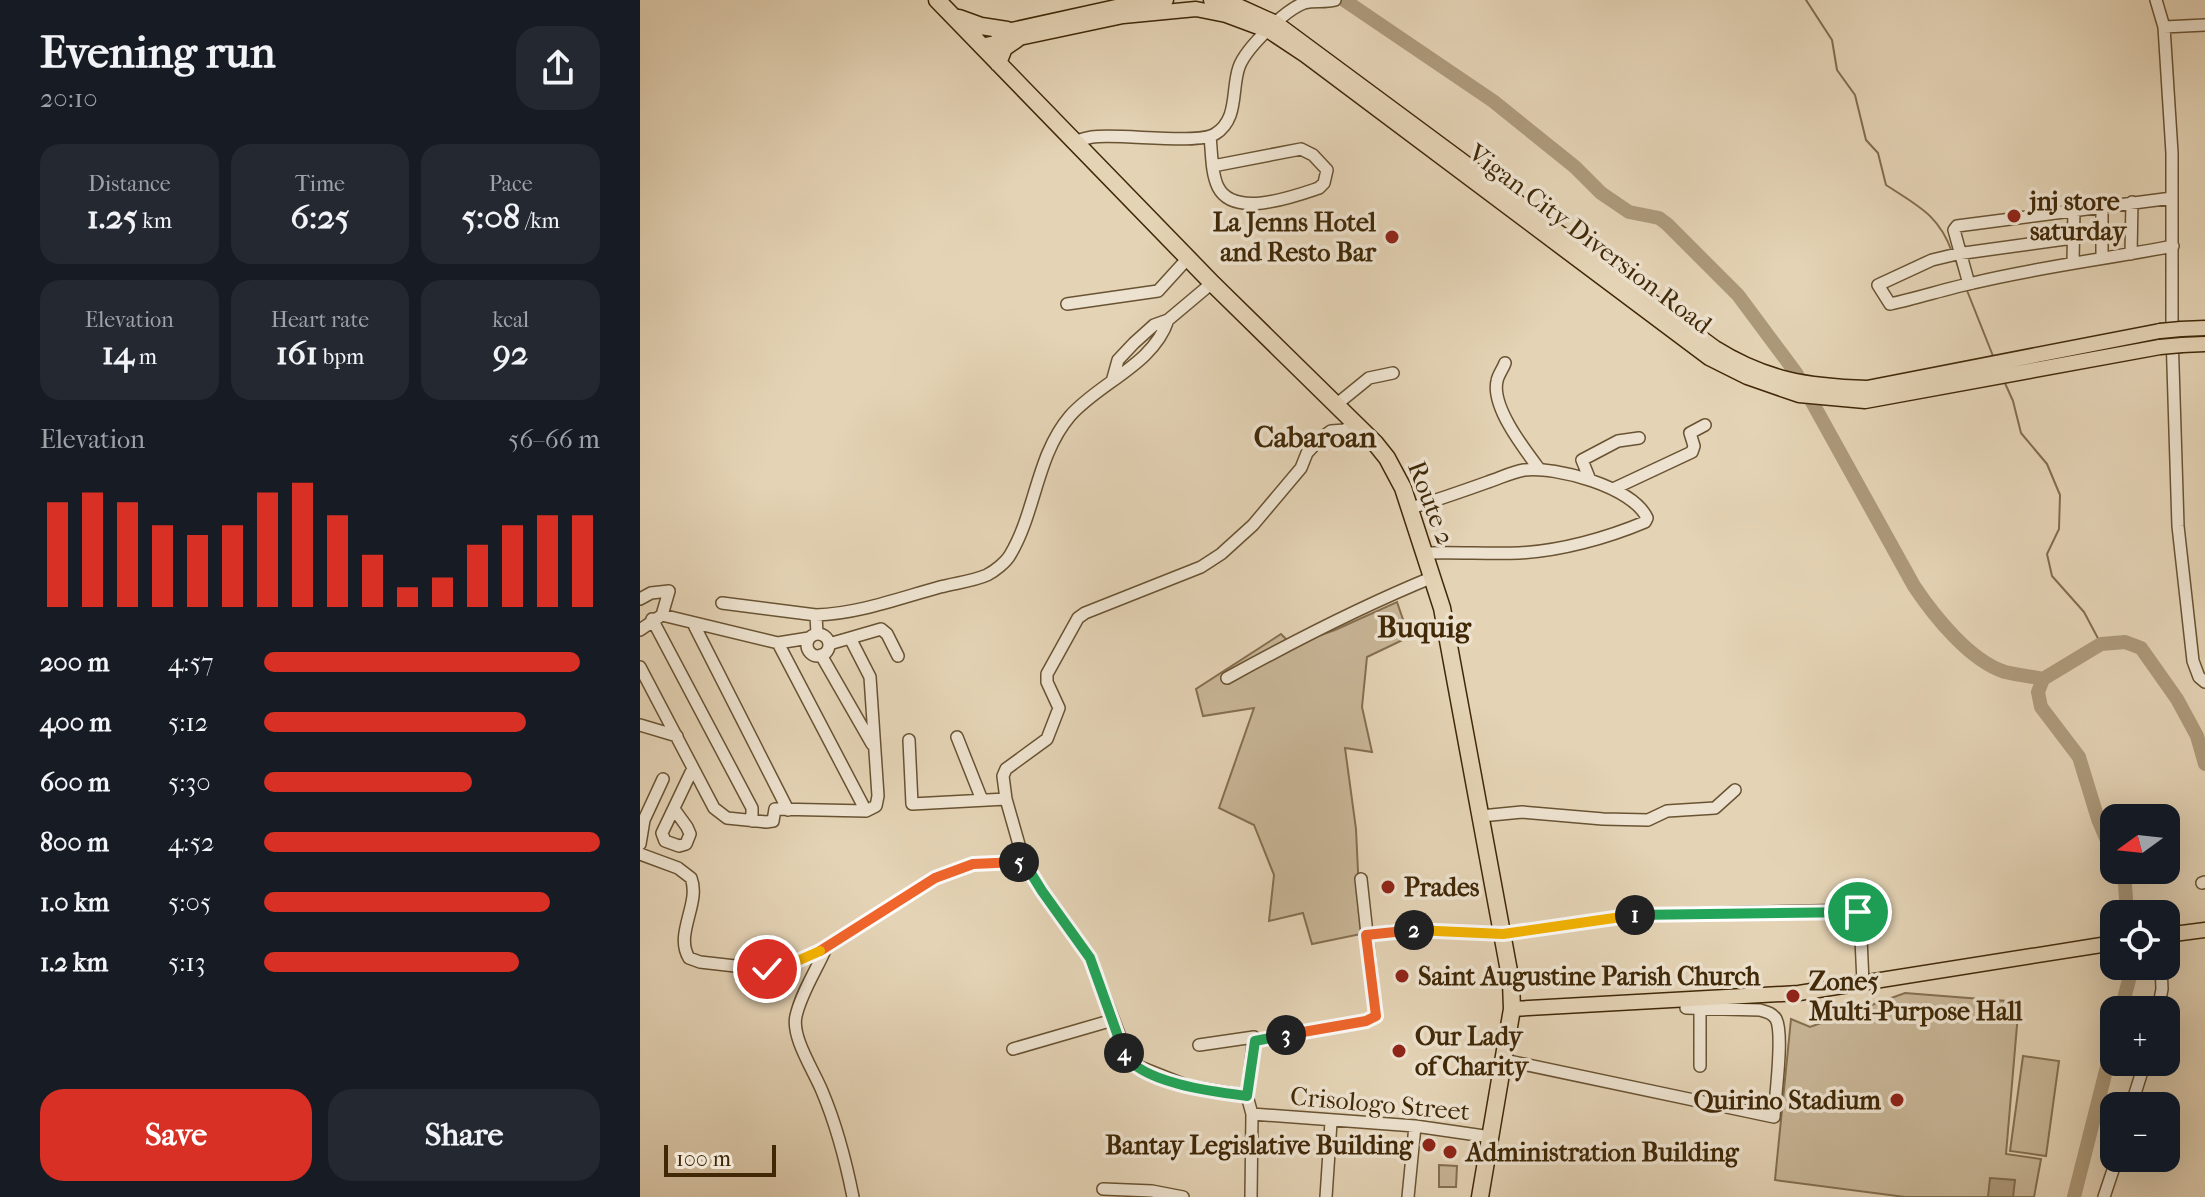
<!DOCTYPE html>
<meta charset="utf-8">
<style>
body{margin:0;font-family:"IM FELL French Canon",serif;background:#242831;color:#f1f3f6;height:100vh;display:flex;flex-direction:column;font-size:30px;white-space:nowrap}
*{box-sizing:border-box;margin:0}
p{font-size:26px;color:#9ea1a6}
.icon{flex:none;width:44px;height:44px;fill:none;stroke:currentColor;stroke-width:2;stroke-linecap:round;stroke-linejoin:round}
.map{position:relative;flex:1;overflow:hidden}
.drawer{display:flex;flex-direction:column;background:#171b24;width:640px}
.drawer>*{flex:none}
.needle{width:52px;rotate:255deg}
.controls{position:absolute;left:1460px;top:804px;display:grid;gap:16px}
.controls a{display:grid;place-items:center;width:80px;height:80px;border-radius:16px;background:#171b24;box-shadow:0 8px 32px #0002;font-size:40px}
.scale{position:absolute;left:24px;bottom:20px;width:112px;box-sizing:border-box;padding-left:8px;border:4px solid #402807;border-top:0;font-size:22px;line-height:28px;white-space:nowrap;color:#402807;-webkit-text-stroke:6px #ede2cf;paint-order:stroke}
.pin{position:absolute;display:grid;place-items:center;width:68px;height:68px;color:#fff;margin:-34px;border:4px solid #fff;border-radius:50%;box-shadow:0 2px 8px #0007}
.km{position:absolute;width:40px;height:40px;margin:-20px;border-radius:50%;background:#222;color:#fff;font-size:22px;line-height:40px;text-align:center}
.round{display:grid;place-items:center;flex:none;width:84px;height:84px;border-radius:24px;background:#242831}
.overview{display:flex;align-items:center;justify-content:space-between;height:136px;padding:0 40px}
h1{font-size:44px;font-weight:700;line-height:60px}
.stats{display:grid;grid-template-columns:repeat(3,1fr);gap:12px;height:136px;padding:8px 40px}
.stats div{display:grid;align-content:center;border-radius:20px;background:#242831;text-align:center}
.stats b{font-size:34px;font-weight:700}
.stats small{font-size:22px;font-weight:400}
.stats p{font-size:22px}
.chart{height:224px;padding:16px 40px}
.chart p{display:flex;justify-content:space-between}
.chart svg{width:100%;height:144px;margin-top:8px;stroke:#d93025;stroke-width:6}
.action{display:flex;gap:16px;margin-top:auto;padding:16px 40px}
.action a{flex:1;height:92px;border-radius:24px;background:#d93025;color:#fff;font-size:32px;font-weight:700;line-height:92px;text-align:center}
.action a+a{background:#242831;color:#f1f3f6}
ul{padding:0 40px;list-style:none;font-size:26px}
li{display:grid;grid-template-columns:128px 96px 1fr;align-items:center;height:60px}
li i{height:20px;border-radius:10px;background:#d93025}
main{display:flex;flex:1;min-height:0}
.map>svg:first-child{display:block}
.green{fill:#c8b697;stroke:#846f4f;stroke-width:2}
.water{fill:#ac997a;stroke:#816c4c;stroke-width:2}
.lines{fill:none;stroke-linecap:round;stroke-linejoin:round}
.stream{stroke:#816c4c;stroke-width:2}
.river{stroke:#ac997a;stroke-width:14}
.minor-casing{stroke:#695332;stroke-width:14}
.major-casing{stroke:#402807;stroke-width:17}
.highway-casing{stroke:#402807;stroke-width:19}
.minor{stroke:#ede2cf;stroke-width:11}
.major{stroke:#e4d3b5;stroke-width:14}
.highway{stroke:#e4d3b5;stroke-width:16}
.major-bridge-casing{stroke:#402807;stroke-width:17;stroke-linecap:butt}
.major-bridge{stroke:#e4d3b5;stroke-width:14}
.split-1-casing{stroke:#fff;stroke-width:16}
.split-2-casing{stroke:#fff;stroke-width:16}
.split-3-casing{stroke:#fff;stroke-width:16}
.split-4-casing{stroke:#fff;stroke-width:16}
.split-5-casing{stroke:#fff;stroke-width:16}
.split-6-casing{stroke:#fff;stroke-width:16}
.split-7-casing{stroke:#fff;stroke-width:16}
.split-1{stroke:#22a559;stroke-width:10}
.split-2{stroke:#f5b400;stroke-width:10}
.split-3{stroke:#f0652b;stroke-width:10}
.split-4{stroke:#22a559;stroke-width:10}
.split-5{stroke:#22a559;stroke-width:10}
.split-6{stroke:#f0652b;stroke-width:10}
.split-7{stroke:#f5b400;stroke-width:10}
.poi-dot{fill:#8f2418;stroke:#ede2cf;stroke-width:3}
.labels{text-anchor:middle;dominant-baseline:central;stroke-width:7;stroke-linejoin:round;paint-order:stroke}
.poi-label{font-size:26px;font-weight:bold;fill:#402807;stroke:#ede2cf;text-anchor:start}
.street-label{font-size:26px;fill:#402807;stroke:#ede2cf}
.quarter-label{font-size:30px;font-weight:bold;fill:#402807;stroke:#ede2cf}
</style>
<main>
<section class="drawer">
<div class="overview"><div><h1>Evening run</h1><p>20:10</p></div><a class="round"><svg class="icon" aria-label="share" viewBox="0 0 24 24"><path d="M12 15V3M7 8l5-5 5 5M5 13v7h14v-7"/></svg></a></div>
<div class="stats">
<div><p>Distance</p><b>1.25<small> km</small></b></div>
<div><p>Time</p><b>6:25</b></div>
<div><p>Pace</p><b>5:08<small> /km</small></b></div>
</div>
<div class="stats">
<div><p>Elevation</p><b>14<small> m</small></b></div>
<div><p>Heart rate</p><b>161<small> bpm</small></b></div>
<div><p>kcal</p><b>92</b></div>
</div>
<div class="chart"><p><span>Elevation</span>56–66 m</p>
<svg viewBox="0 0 160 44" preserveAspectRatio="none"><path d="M5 44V12M15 44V9M25 44V12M35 44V19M45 44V22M55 44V19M65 44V9M75 44V6M85 44V16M95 44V28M105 44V38M115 44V35M125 44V25M135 44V19M145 44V16M155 44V16"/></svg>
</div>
<ul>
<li><b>200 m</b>4:57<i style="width:94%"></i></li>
<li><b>400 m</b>5:12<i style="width:78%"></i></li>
<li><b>600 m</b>5:30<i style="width:62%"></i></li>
<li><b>800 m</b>4:52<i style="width:100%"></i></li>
<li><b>1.0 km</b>5:05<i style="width:85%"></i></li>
<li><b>1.2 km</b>5:13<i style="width:76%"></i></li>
</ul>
<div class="action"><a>Save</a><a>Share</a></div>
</section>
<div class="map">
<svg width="1565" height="1197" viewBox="0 0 1565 1197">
<rect width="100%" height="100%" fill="#e4d3b5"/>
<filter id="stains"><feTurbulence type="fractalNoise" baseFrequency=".0025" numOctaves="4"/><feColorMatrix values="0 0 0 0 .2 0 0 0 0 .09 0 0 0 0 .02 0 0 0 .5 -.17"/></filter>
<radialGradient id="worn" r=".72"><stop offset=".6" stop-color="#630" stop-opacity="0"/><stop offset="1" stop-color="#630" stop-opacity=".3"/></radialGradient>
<path class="green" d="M757,602L769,637L727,657L722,707L732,752L705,748L716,829L721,934L672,944L663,913L629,921L634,875L614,825L579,808L614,708L563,716L556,689L641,634L652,645L695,630Z
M1265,993L1379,1002L1366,1154L1401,1159L1394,1197H1265L1135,1180L1151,1019L1170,1027Z
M1383,1056L1419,1061L1406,1156L1370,1151Z
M799,1165L817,1166L816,1187H799Z"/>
<path class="water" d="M1350,1178L1375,1180L1373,1197H1348Z"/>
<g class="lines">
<path class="stream" d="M1166,0L1192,40L1197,70L1215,95L1226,140L1238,153L1246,185C1278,206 1299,215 1312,252
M1315,258L1321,275
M1326,288L1353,356
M1364,381L1373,401L1381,433L1407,464L1420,495L1419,529L1407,554L1412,576L1444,612L1461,644"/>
<path class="river" d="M704,0L853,101L935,167L961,193L989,212L1019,218L1027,224L1098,295L1156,373L1274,586C1294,616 1330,661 1365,672C1377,675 1390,676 1403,679
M1474,857L1458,819L1439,757L1401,707L1398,692L1403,679L1461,644L1485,642L1501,648L1537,699L1557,736L1565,764
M1479,870L1485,884L1487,914
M1481,1010L1490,976V966
M1434,1197L1474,1039"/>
<defs>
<path id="minor" d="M1516,0L1524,27L1532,153V334L1538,526L1553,661L1559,677L1565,682
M1524,27L1565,25
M570,137C572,153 571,173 578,187C594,219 655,196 679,188L684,183L687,170L673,155L661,149L573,166
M434,142C440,140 446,138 452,137C478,133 558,145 575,134C599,119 591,90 599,67C606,48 645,10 664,3C675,0 684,3 695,0
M1462,206V257
M1433,238L1317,254L1292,260L1238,285L1250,304C1278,298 1305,289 1333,283C1399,267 1466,259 1533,246
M1491,254L1492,202
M1433,262L1434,209
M1329,284L1314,230L1317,226L1532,198
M427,304L518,291L548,258
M865,363C863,369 858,375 857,381C851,407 885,450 900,470
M473,378L478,360L494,343L514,325L528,320L572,283
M697,404L729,378L753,373
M714,422L705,430L691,431L680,439L667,453L661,468L613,525L581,554L561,567L445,613L438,618L407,674V682L419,708L407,739L366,769L363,776L366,799L384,862L402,891L450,958L490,1063L548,1086L607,1096L612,1114L775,1126L851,1137
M950,480L942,460L978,441L999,438
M973,489L1052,452L1054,446L1050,433L1065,425
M771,508C797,500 823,491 848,482C860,478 872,472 884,470C916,466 993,487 1007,518L1005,522C967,538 920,551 879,553C848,554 817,552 785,553
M0,599L11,593L29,591L22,615
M82,603L176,615
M12,619L112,808V821
M54,625L148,810
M0,630L22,615L138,643L169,638
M177,634L176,615C217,614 260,598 300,587C315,583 334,581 347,575C355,571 366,562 370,555C396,512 396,456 430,416C460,382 513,365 528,320
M167 645a11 11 0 1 1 22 0a11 11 0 1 1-22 0Z
M210,638L241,629L247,634L258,656
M138,643L226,811
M181,655L232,744
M0,667L74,808L87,818L126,822L133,821L135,809L226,811L236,806L238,796L230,677L210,638L189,644
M587,678C654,641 722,606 793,577
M0,725L37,736
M317,737L342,800
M269,740L272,804L366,799
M34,809L47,827L50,834L46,844L39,846L25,841L22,833L53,768
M841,816L882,812L963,819L1008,820L1027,811L1075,808L1095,790
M0,844L4,820L23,779
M0,854L38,868L51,878C61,903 34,934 49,958L60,962L104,967L127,969L146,966L186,948L295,878L333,864L384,862
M1562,883L1565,882
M726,935L764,930L863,934L993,915L1214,910L1220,917L1223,982
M186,948C177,969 161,993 156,1016C151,1037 174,1071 182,1091C196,1124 206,1162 213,1197
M1060,1009V1066
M1518,1010L1522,989L1521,966
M615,1041L726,1021L736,1016L721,879
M559,1045L614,1037L607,1096
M373,1049L473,1020
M864,1060L1134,1117C1135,1097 1144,1034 1136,1019C1132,1013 1127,1012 1120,1010L1046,1008
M1491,1106L1505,1062
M463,1189L512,1191L543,1197
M611,1197L612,1114
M686,1197L691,1122
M768,1197L775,1126
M1464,1197L1477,1158"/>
<path id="major" d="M571,0L596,5L636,23L1075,348C1126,380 1168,386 1227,388L1520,331
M358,33L499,2L526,0
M341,46L483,16L556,9L586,15L629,31L665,55L1069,358L1107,377L1159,395L1225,401L1520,347
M1541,329L1565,328
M1542,345L1565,344
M1526,935L1565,930
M872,1009L1159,993L1474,943"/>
<path id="highway" d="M297,0L573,284L735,443L747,458L763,488L802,608L871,982L872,1009L840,1197
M319,18L341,26L367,30
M358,63L364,48L377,39"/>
</defs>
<use href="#minor" class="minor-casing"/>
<use href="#major" class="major-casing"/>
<use href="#highway" class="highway-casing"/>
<use href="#minor" class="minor"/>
<use href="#major" class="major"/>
<use href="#highway" class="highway"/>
<defs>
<path id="major-bridge" d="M1520,331L1541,329
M1520,347L1542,345"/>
</defs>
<use href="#major-bridge" class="major-bridge-casing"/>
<use href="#major-bridge" class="major-bridge"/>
</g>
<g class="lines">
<defs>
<path id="split-1" d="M995,915L1218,912"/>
<path id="split-2" d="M774,930L863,934L995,915"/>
<path id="split-3" d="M646,1035L726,1021L736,1016L726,935L774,930"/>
<path id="split-4" d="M484,1053C500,1083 575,1092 607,1096L615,1041L646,1035"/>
<path id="split-5" d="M379,862H384L402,891L450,958L484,1053"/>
<path id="split-6" d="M180,951L295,878L333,864L379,862"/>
<path id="split-7" d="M127,969L146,966L180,951"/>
</defs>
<use href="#split-1" class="split-1-casing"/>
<use href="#split-2" class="split-2-casing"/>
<use href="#split-3" class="split-3-casing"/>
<use href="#split-4" class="split-4-casing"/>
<use href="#split-5" class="split-5-casing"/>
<use href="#split-6" class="split-6-casing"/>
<use href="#split-7" class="split-7-casing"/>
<use href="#split-1" class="split-1"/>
<use href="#split-2" class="split-2"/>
<use href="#split-3" class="split-3"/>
<use href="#split-4" class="split-4"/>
<use href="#split-5" class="split-5"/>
<use href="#split-6" class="split-6"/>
<use href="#split-7" class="split-7"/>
</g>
<g class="poi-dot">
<circle cx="1374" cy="216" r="8"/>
<circle cx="752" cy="237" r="8"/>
<circle cx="748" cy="887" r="8"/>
<circle cx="762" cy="976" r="8"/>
<circle cx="1153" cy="996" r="8"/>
<circle cx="759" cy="1051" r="8"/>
<circle cx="1257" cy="1100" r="8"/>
<circle cx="789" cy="1145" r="8"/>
<circle cx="810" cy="1152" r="8"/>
</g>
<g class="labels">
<g class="poi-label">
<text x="1390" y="201">jnj store<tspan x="1390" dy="30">saturday</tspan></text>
<text x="736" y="222" text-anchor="end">La Jenns Hotel<tspan x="736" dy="30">and Resto Bar</tspan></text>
<text x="764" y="887">Prades</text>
<text x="778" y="976">Saint Augustine Parish Church</text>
<text x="1169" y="981">Zone5<tspan x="1169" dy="30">Multi-Purpose Hall</tspan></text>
<text x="775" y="1036">Our Lady<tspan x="775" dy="30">of Charity</tspan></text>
<text x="1241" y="1100" text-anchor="end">Quirino Stadium</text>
<text x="773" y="1145" text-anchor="end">Bantay Legislative Building</text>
<text x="826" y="1152">Administration Building</text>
</g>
<g class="street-label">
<text transform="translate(950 239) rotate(37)">Vigan City Diversion Road</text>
<text transform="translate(791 503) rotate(69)">Route 2</text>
<text transform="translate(740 1104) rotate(5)">Crisologo Street</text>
</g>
<g class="quarter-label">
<text x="675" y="437">Cabaroan</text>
<text x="784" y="627">Buquig</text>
</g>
</g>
<rect width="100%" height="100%" filter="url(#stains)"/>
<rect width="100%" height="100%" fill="url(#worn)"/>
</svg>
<div class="controls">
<a><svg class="needle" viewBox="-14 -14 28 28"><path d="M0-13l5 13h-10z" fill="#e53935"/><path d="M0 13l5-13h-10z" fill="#9ea1a6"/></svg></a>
<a><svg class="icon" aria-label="locate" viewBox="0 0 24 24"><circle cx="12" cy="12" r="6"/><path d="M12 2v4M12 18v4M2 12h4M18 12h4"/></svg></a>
<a>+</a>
<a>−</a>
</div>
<div class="scale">100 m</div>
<div class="pin" style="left:1218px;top:912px;background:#1e9e55"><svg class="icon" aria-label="arrive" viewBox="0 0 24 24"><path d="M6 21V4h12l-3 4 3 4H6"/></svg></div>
<div class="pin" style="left:127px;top:969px;background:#d93025"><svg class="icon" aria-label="check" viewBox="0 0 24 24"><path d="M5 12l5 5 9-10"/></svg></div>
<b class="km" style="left:995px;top:915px">1</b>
<b class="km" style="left:774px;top:930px">2</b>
<b class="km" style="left:646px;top:1035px">3</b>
<b class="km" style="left:484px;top:1053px">4</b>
<b class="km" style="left:379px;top:862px">5</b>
</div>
</main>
